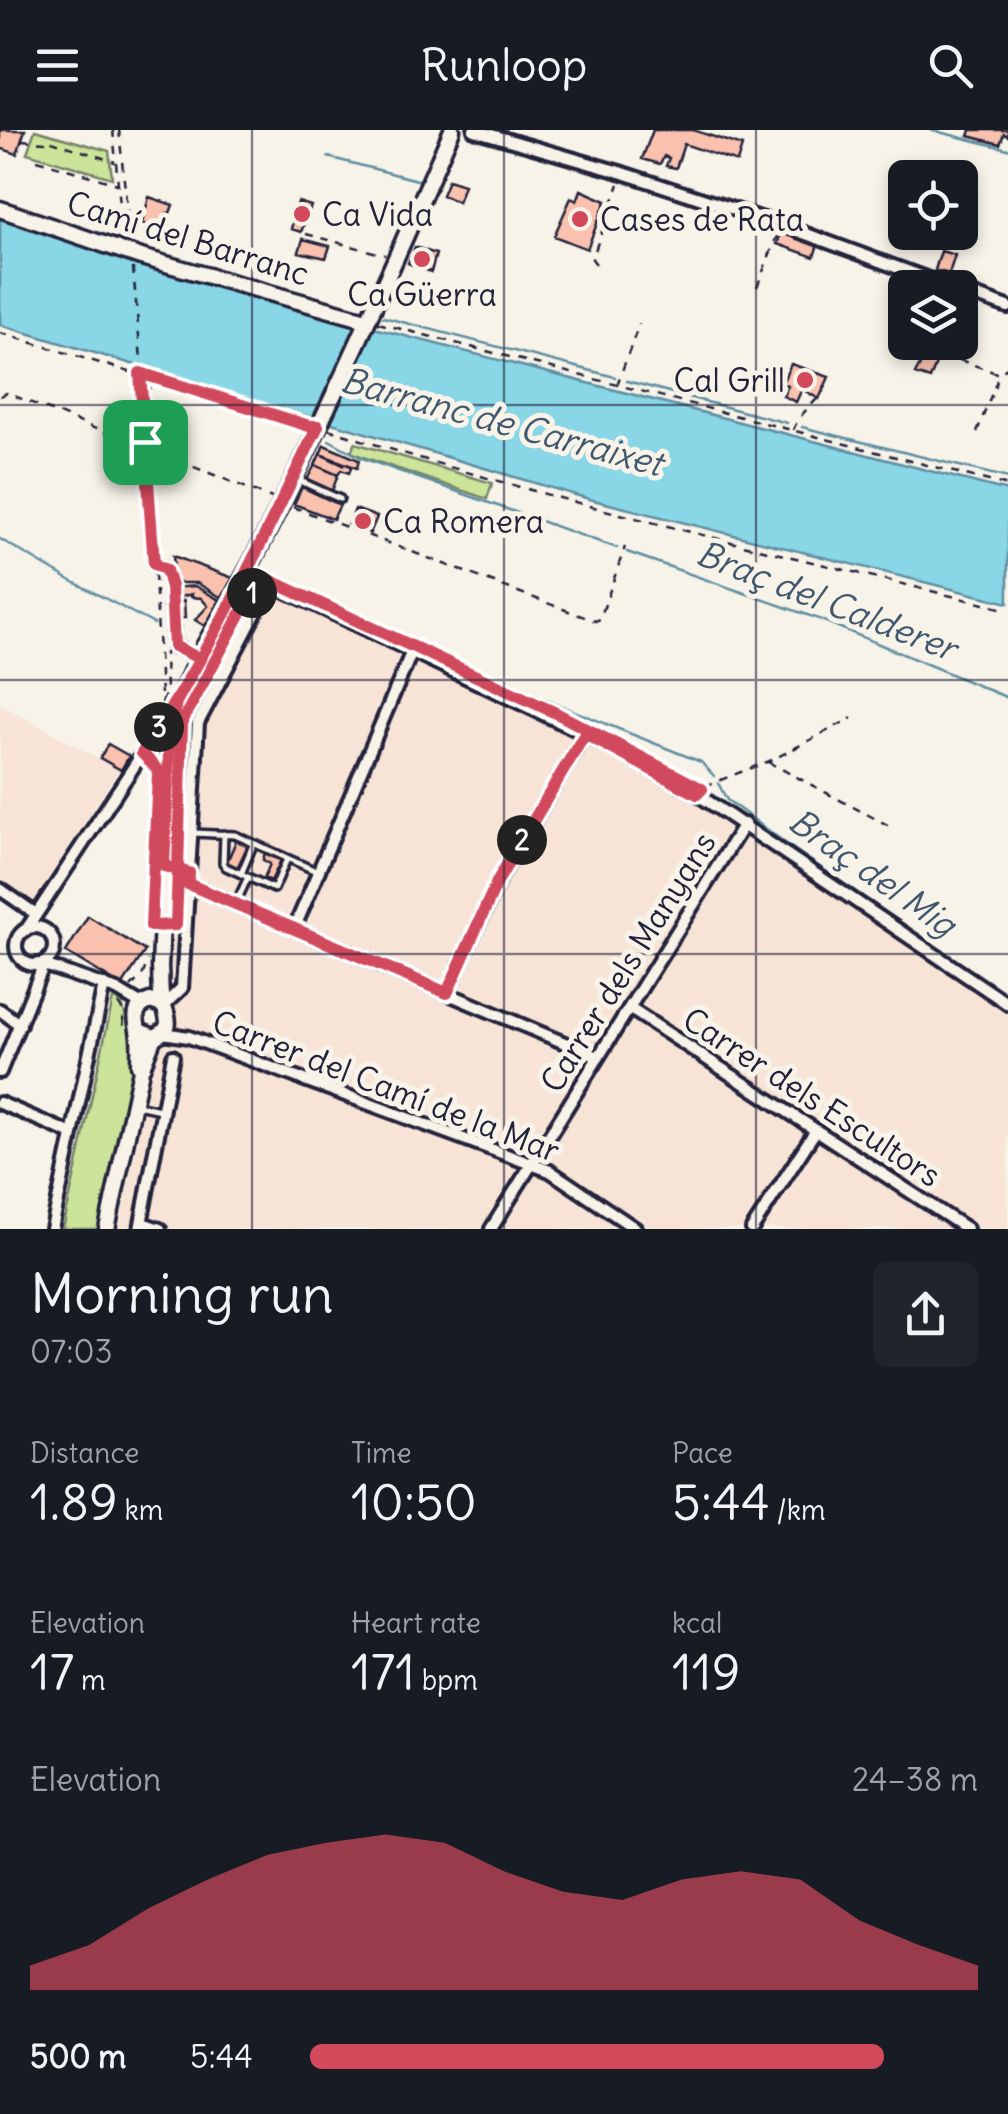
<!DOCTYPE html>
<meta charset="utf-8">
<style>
body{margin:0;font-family:Delius,sans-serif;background:#20242c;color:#f1f3f6;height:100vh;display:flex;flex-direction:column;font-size:38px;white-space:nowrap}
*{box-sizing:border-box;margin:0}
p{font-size:32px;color:#9ea1a6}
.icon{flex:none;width:55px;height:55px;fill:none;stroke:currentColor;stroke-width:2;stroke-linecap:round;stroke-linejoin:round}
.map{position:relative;height:1099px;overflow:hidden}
.panel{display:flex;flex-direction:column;background:#171b24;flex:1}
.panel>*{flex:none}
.fabs{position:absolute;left:888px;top:30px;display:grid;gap:20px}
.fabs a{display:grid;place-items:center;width:90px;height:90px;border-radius:15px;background:#171b24;box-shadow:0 5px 15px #0003;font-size:50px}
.pin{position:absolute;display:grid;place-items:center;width:85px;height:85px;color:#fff;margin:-42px;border-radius:20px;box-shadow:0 5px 15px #0006}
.km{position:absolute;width:50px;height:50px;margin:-25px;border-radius:50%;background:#222;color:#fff;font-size:28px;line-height:50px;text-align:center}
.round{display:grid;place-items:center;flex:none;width:105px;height:105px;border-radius:15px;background:#20242c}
.head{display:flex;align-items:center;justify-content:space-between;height:170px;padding:0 30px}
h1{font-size:55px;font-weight:600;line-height:75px}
.stats{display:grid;grid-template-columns:repeat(3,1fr);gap:15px;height:170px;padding:10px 30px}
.stats div{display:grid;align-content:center}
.stats b{font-size:50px;font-weight:600}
.stats small{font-size:28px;font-weight:400}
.stats p{font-size:28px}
.chart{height:280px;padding:20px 30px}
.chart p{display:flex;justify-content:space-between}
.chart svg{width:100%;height:180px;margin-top:10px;fill:#d1495b;opacity:.7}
ul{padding:0 30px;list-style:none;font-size:32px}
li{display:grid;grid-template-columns:160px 120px 1fr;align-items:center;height:75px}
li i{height:25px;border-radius:12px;background:#d1495b}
header{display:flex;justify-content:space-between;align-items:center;height:130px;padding:0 30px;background:#171b24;font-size:45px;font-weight:600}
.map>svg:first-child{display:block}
.built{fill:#f8e4d7}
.green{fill:#cce499;stroke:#77836a;stroke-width:2.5}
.water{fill:#88d6e6;stroke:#5f8ea2;stroke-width:2.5}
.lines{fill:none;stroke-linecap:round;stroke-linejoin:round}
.stream{stroke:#5f8ea2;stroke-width:2.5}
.building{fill:#fac2ae;stroke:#22223b;stroke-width:2.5}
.lane-casing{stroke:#22223b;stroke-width:12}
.street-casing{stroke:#22223b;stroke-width:18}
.secondary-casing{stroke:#22223b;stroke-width:21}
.path{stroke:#22223b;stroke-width:2.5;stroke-dasharray:8 8;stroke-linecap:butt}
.lane{stroke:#f7f3e8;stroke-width:5}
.street{stroke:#f7f3e8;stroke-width:10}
.secondary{stroke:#f7f3e8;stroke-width:14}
.route-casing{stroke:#fff;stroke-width:20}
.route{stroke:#d1495b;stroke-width:12}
.grid{fill:none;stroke:#22223b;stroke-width:2.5;stroke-opacity:0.55}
.poi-dot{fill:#d1495b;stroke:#f7f3e8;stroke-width:4}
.labels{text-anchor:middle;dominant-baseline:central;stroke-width:10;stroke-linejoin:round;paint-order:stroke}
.poi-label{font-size:32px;fill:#22223b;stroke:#f7f3e8;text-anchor:start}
.street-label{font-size:32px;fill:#22223b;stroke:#f7f3e8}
.water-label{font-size:35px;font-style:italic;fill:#41586e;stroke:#f7f3e8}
</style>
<header><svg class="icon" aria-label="menu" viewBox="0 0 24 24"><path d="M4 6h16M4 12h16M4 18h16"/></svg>Runloop<svg class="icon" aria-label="search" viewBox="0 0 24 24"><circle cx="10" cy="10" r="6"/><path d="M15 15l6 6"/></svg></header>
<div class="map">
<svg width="1008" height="1099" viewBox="0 0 1008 1099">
<rect width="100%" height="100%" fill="#f7f3e8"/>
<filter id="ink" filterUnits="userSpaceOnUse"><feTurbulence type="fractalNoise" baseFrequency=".01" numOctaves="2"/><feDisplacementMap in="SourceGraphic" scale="20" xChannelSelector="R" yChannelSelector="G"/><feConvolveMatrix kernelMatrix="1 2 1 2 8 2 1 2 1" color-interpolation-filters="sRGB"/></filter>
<g filter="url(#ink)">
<path class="built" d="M261,446L558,584L702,659L1008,869V1099H119L161,895L185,593Z
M0,574L119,640L32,775L0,751Z"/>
<path class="green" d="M35,0L109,21L112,48L27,23Z
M355,313L492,353L487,369L363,327L351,322Z
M113,869L121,871L135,917V932L102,1099H63Z"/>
<path class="water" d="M0,89L343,190L1008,361V473L589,369L0,195Z"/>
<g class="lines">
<path class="stream" d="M931,0L1008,19
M328,27L421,51
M419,55L442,0
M383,187L615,247
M627,251L787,293
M802,297L1008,348
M329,310L362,328L617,418
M0,409L68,449L154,494
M627,422L819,489L1008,568
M258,440L277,402
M211,526L257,441L437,526L701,632L714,646
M718,653L727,670L795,720L1008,866"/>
</g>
<path class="building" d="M0,0H25L17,24L0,18Z
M653,0H693L742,16L737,32L684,14L676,38L666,36L669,28L664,26L660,34L642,29Z
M971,0H1008V6L1004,4L1000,14L969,6Z
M448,50L464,55L458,72L442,65Z
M581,60L606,71L587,119L554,106L571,68L577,71Z
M149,67L173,75L170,83H167L161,100L142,93Z
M298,72L311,76L301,102L291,99Z
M786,100L818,114L814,127L777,114L782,101Z
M303,109L330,116L326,128L299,122Z
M415,117L436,124L431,142L408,133Z
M941,121L955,125L949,144L935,140Z
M917,218L939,226L930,249L915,244L921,233L913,230Z
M791,234L829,247L819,269L802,259L796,272L783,266L788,256L782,253Z
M324,315L359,330L357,338L343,333V335L320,324Z
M320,324L352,336L349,343L341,340L338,345L315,335Z
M315,335L338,345L332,361L306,351Z
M302,357L340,375L333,389L294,374Z
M355,379L377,387L370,403L349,394Z
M173,426L233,448L222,468L197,453H175Z
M195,456L221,471L205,496L195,490L208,476L201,468L191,467L192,464L180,467L181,472L184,471L185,488H175L174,458Z
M108,614L129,626L121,640L100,628Z
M239,704L251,709L237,738L226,734Z
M265,723L281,730L271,751L264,748L270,734L263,730Z
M88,786L145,821L122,856L66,822Z"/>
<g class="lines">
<defs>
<path id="lane" d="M296,349L340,369
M194,703L235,705L316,741
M224,704L223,733L226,737L274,759L287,729
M241,744L253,715
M237,771L248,747
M137,975L160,980"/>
<path id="street" d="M474,0L623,43L779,94L953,158
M960,160L1008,177
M154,434L166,440L171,457L174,516L200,529
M188,754L598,927
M0,759L36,784
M16 816a19 19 0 1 1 38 0a19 19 0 1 1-38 0Z
M294,799L412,521
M26,800L173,577
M41,834L117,860L142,875
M447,863L499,750L585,604
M163,876L182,858L198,593L271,454L585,604L697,664L1008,874
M629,878L967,1099
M0,880L20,895
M163,903L189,907L550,1041L636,1099
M0,942L41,841L38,834
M0,973L72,1004
M142,1093L160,1099
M52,1099L104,855
M140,1099L173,926
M491,1099L744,694
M752,1099L816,1000"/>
<path id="secondary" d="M0,79L141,127L366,190
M139,901L154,907C174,899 168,889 163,873C159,862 161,848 160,837L170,602C183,539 227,482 256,424C327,285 390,143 452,0
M139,935C139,926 140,917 139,908C138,891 129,880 150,871L163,875
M107,1099L141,940L154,907"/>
</defs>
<use href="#lane" class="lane-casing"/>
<use href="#street" class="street-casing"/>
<use href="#secondary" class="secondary-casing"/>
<path class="path" d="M113,0L123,108
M119,0L130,110
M22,10L45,12L46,9L115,32
M37,30L117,54
M306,104L385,125
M596,134L592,129L619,54
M133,138L158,424
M757,157L777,106
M378,193L1008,356
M0,203L306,295
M929,219L999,244L1008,237
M140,245L154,426
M617,255L639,194
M147,264L151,257L161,253L302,299
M0,266L7,263L131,313L143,312
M328,299C551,373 781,423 1008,480
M793,300C804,275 818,275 830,249
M977,302L999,245
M164,325L272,368
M293,377L595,491L600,489L603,480L625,417
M155,444L161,565
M162,573L166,562L165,522
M191,576L261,446L265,447
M768,632L895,699
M705,656L772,630L852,588
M178,739L180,677
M131,857L143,844L148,830
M118,873L122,879L124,898"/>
<use href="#lane" class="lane"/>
<use href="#street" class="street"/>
<use href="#secondary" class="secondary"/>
</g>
</g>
<g class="lines" filter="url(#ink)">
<defs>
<path id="route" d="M145,312L154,434L166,440L171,457L174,516L200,529L176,572L170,602L164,736L178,740L182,592L261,446L558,584L702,659L697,664L585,604L498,750L447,863L188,754L189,743L178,740L176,795L151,796L158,644L157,639L142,623C211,521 264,408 318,296H309L140,243L145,312"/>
</defs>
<use href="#route" class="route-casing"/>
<use href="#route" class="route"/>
</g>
<path class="grid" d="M252,0V1099M504,0V1099M756,0V1099M0,275H1008M0,550H1008M0,824H1008"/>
<g class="poi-dot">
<circle cx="302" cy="84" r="10"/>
<circle cx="580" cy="89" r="10"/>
<circle cx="422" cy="129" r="10"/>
<circle cx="805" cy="250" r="10"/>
<circle cx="363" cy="391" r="10"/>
</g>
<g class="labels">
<g class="poi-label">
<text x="322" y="84">Ca Vida</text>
<text x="600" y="89">Cases de Rata</text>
<text x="422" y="164" text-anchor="middle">Ca Güerra</text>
<text x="785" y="250" text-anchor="end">Cal Grill</text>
<text x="383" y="391">Ca Romera</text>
</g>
<g class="street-label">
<text transform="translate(188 108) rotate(17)">Camí del Barranc</text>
<text transform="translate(628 832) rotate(-58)">Carrer dels Manyans</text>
<text transform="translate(386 956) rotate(21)">Carrer del Camí de la Mar</text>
<text transform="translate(812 967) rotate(33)">Carrer dels Escultors</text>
</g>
<g class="water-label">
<text transform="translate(502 291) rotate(15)">Barranc de Carraixet</text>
<text transform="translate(827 470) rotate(21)">Braç del Calderer</text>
<text transform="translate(873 742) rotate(35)">Braç del Mig</text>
</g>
</g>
</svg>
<div class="fabs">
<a><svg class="icon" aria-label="locate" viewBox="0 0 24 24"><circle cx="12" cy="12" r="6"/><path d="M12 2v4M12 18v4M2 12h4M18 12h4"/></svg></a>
<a><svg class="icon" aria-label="layers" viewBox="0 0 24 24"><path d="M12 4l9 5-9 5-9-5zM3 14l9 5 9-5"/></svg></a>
</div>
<div class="pin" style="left:145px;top:312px;background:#1e9e55"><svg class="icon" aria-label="arrive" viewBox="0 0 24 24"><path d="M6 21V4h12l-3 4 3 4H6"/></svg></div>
<b class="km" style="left:252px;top:463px">1</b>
<b class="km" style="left:522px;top:710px">2</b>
<b class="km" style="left:159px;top:597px">3</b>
</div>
<section class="panel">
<div class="head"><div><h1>Morning run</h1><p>07:03</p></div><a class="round"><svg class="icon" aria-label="share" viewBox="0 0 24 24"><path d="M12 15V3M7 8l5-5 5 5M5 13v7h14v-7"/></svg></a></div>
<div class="stats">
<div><p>Distance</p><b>1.89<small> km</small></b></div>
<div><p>Time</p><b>10:50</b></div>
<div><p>Pace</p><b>5:44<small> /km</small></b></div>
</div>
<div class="stats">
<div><p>Elevation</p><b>17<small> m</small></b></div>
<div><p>Heart rate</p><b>171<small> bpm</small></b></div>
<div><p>kcal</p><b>119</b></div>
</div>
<div class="chart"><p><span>Elevation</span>24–38 m</p>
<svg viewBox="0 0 160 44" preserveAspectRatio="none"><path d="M0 44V38L10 33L20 24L30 17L40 11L50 8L60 6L70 8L80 15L90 20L100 22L110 17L120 15L130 17L140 27L150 33L160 38V44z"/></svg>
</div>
<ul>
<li><b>500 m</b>5:44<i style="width:86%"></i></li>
</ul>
</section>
